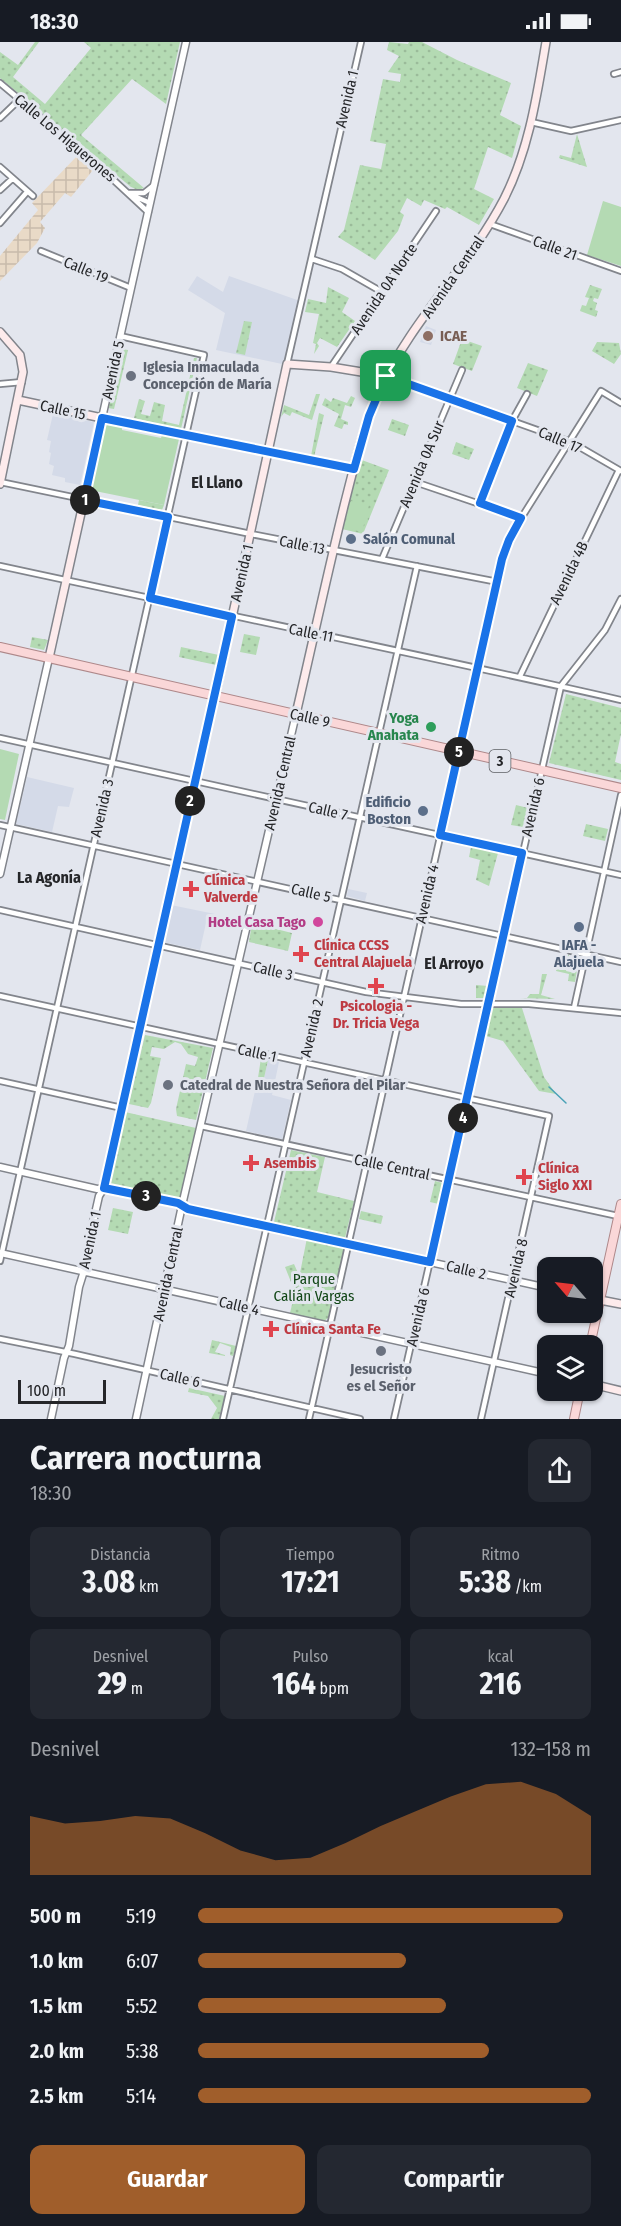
<!DOCTYPE html>
<html lang="es">
<meta charset="utf-8">
<style>
body{margin:0;font-family:"Fira Sans Condensed",sans-serif;background:#242831;color:#f1f3f6;height:100vh;display:flex;flex-direction:column;font-size:22px;white-space:nowrap}
*{box-sizing:border-box;margin:0}
p{font-size:20px;color:#9ea1a6}
.icon{flex:none;width:33px;height:33px;fill:none;stroke:currentColor;stroke-width:2;stroke-linecap:round;stroke-linejoin:round}
.map{position:relative;height:1377px;overflow:hidden}
.details{display:flex;flex-direction:column;background:#171b24;flex:1}
.details>*{flex:none}
.needle{width:39px;rotate:298deg}
.tools{position:absolute;left:537px;top:1215px;display:grid;gap:12px}
.tools a{display:grid;place-items:center;width:66px;height:66px;border-radius:12px;background:#171b24;box-shadow:0 2px 4px #0004;font-size:30px}
.scale{position:absolute;left:18px;bottom:15px;width:88px;box-sizing:border-box;padding-left:6px;border:3px solid #252629;border-top:0;font-size:16px;line-height:21px;white-space:nowrap;color:#252629;-webkit-text-stroke:4px #e3e6ee;paint-order:stroke}
.pin{position:absolute;display:grid;place-items:center;width:51px;height:51px;color:#fff;margin:-26px;border-radius:12px;box-shadow:0 3px 9px #0006}
.km{position:absolute;width:30px;height:30px;margin:-15px;border-radius:50%;background:#222;color:#fff;font-size:16px;line-height:30px;text-align:center}
.round{display:grid;place-items:center;flex:none;width:63px;height:63px;border-radius:12px;background:#242831}
.overview{display:flex;align-items:center;justify-content:space-between;height:102px;padding:0 30px}
h1{font-size:33px;font-weight:700;line-height:45px}
.metrics{display:grid;grid-template-columns:repeat(3,1fr);gap:9px;height:102px;padding:6px 30px}
.metrics div{display:grid;align-content:center;border-radius:12px;background:#242831;text-align:center}
.metrics b{font-size:30px;font-weight:700}
.metrics small{font-size:16px;font-weight:400}
.metrics p{font-size:16px}
.chart{height:168px;padding:12px 30px}
.chart p{display:flex;justify-content:space-between}
.chart svg{width:100%;height:108px;margin-top:6px;fill:#a05e2b;opacity:.7}
.action{display:flex;gap:12px;margin-top:auto;padding:12px 30px}
.action a{flex:1;height:69px;border-radius:12px;background:#a05e2b;color:#fff;font-size:24px;font-weight:700;line-height:69px;text-align:center}
.action a+a{background:#242831;color:#f1f3f6}
ul{padding:0 30px;list-style:none;font-size:20px}
li{display:grid;grid-template-columns:96px 72px 1fr;align-items:center;height:45px}
li i{height:15px;border-radius:8px;background:#a05e2b}
.status{display:flex;justify-content:space-between;align-items:center;height:42px;padding:0 30px;background:#171b24;direction:ltr}
.status svg{height:16px;fill:currentColor}
.map>svg:first-child{display:block}
.industrial{fill:url(#industrial-grid)}
.built{fill:#d4dae8}
.green{fill:url(#green-dots)}
.pitch{fill:#b4dab3}
.lines{fill:none;stroke-linecap:round;stroke-linejoin:round}
.stream{stroke:#49a1b6;stroke-width:1.5}
.minor-casing{stroke:#82858c;stroke-width:8}
.tertiary-casing{stroke:#82858c;stroke-width:9}
.secondary-casing{stroke:#82858c;stroke-width:10}
.primary-casing{stroke:#ae888a;stroke-width:10}
.minor{stroke:#fff;stroke-width:4.5}
.tertiary{stroke:#fff;stroke-width:6}
.secondary{stroke:#fdebec;stroke-width:7}
.primary{stroke:#fad7d8;stroke-width:8}
.route-casing{stroke:#fff;stroke-width:12}
.route{stroke:#1a73e8;stroke-width:8}
.education-dot{fill:#8d6e63;stroke:#e3e6ee;stroke-width:2}
.worship-dot{fill:#6b7280;stroke:#e3e6ee;stroke-width:2}
.service-dot{fill:#5c6f8a;stroke:#e3e6ee;stroke-width:2}
.leisure-dot{fill:#2e9e5b;stroke:#e3e6ee;stroke-width:2}
.health-dot{fill:#e0444e;stroke:#e3e6ee;stroke-width:2}
.hotel-dot{fill:#d1479c;stroke:#e3e6ee;stroke-width:2}
.labels{text-anchor:middle;dominant-baseline:central;stroke-width:6;stroke-linejoin:round;paint-order:stroke}
.shield{fill:#e3e6ee;stroke:#5e6064;stroke-width:1.5}
.shield-label{font-size:14px;font-weight:bold;fill:#252629}
.street-label{font-size:15px;fill:#252629;stroke:#e3e6ee}
.education-label{font-size:15px;font-weight:bold;fill:#785e54;stroke:#e3e6ee;text-anchor:start}
.worship-label{font-size:15px;font-weight:bold;fill:#5b616d;stroke:#e3e6ee;text-anchor:start}
.service-label{font-size:15px;font-weight:bold;fill:#4e5e75;stroke:#e3e6ee;text-anchor:start}
.leisure-label{font-size:15px;font-weight:bold;fill:#27864d;stroke:#e3e6ee;text-anchor:end}
.health-label{font-size:15px;font-weight:bold;fill:#be3a42;stroke:#e3e6ee;text-anchor:start}
.hotel-label{font-size:15px;font-weight:bold;fill:#b23c85;stroke:#e3e6ee;text-anchor:end}
.park-label{font-size:15px;fill:#114616;stroke:#e3e6ee}
.neighbourhood-label{font-size:16px;font-weight:bold;fill:#252629;stroke:#e3e6ee}
</style>
<div class="status"><b>18:30</b><svg viewBox="0 0 49 12"><path d="M0 12V9h3v3zM5 12V6h3v6zM10 12V3h3v9zM15 12V0h3v12zM26 1h20v11H26zM47 4h2v5h-2z"/></svg></div>
<div class="map">
<svg width="621" height="1377" viewBox="0 0 621 1377">
<defs>
<pattern id="industrial-grid" width="8" height="8" patternUnits="userSpaceOnUse" patternTransform="scale(1.5)"><rect width="8" height="8" fill="#e9dac7"/><path d="M0 4h8M4 0v8" fill="none" stroke="#c8bbab"/></pattern>
<pattern id="green-dots" width="8" height="8" patternUnits="userSpaceOnUse" patternTransform="scale(1.5)"><rect width="8" height="8" fill="#b4dab3"/><path d="M2 2h.1M6 6h.1" fill="none" stroke="#9bbb9a" stroke-width="1.8" stroke-linecap="round"/></pattern>
</defs>
<rect width="100%" height="100%" fill="#e3e6ee"/>
<path class="industrial" d="M77,114L93,128L71,155L65,151L40,180L45,186L37,201L0,239V214L38,168L32,161Z"/>
<path class="built" d="M197,234L223,250L229,234L300,259L286,320L282,322L216,308L225,271L188,248Z
M426,284L436,288L431,303L420,300Z
M53,372L94,380L80,443L65,440V436L52,433L54,424L49,422L51,411L49,410L51,399L47,398Z
M27,735L74,746L69,765L58,764L52,790L16,782Z
M348,847L367,851L365,859L347,854Z
M171,863L215,872L213,882L206,881L200,908L163,900Z
M268,1018L279,1020L272,1053L291,1058L282,1097L246,1089L255,1049L261,1050Z"/>
<path class="green" d="M35,0H39L13,35L45,62L91,6L84,0H180L166,62L132,37L81,93L144,146L138,148L131,145L0,36V10L18,23Z
M389,0L408,2L409,0H422L457,18L511,41L500,73L521,84L512,116L488,105L474,147L494,157L479,183L447,165L445,167L424,158L421,164L407,156L400,170L404,173L398,189L375,218L338,195L344,188L360,123L381,127L386,102L370,99L383,37L400,40L401,32L388,30L399,14L387,8Z
M577,92L587,125L559,116L560,113L571,116Z
M590,243L602,247L598,257L594,256L593,259L597,261L595,268L598,269L596,275L580,269L582,263L586,264L589,256L585,255Z
M328,245L349,256L342,270L355,279L337,305L320,296L317,301L319,304L314,312L316,302L313,301L319,272L305,270L308,257L326,261Z
M244,279L252,280L245,313L236,311Z
M462,297L482,304L472,329L453,322Z
M597,300L619,301L621,312L614,322L592,309Z
M122,307L128,308L114,367L108,366Z
M194,316H197L181,387L134,376L139,357L145,359L141,372L150,374L154,360L165,363L162,379L179,383Z
M528,321L548,328L537,354L517,346Z
M316,352H320L312,378L292,370L290,374L284,371L281,375L284,363L309,373Z
M351,354L355,356L351,365L345,363L341,377L348,380V383L344,382L342,387L334,384L339,372L322,363L325,356L331,360L333,356L347,361Z
M319,371L324,373L314,415L311,414Z
M392,377L409,383L405,394L388,388Z
M456,400L474,407L469,418L452,412Z
M359,417L389,428L363,492L342,487Z
M139,458L164,463L162,468L138,463Z
M244,592L260,595L256,613L240,610Z
M32,595L48,598L44,608L30,605Z
M181,605L219,613L216,623L179,615Z
M566,652L621,666V692L615,720L621,722V738L549,721Z
M516,763L528,766L523,785L511,783Z
M586,782L608,787L605,799L583,794Z
M471,805L498,811L489,844L476,838L480,818L469,815Z
M252,881L292,891L288,909L249,900Z
M562,912L569,913L566,929L575,931L579,916L575,940L568,939L569,932L556,929L557,923H561Z
M542,932H547L541,953L555,957L519,956H527L530,952H539Z
M476,943L488,944L485,956H476Z
M492,966H522L544,1035L556,1052L539,1049L503,999L486,994Z
M145,993L213,1006L196,1078L177,1074L176,1067L186,1022L195,1024L198,1015L188,1012L181,1002L175,1000L164,1007L152,1005L150,1014L161,1016L151,1061L148,1066L129,1062Z
M261,1016L268,1018L261,1050L256,1049Z
M125,1070L196,1086L179,1159L108,1143Z
M291,1108L325,1115L317,1150L354,1159L345,1196L274,1180Z
M435,1139L443,1141L439,1162L430,1160Z
M113,1166L133,1170L128,1192L108,1188Z
M361,1169L383,1174L381,1182L359,1177Z
M307,1196L343,1204L345,1206L328,1276L324,1279L290,1271L295,1250L285,1225L294,1222L298,1231H300Z
M212,1298L236,1304L233,1314L230,1313L231,1305L220,1301L215,1310L225,1313V1314L209,1311Z
M189,1346L225,1354L219,1377H211L217,1366L208,1354L188,1350Z"/>
<path class="pitch" d="M603,159L621,165V224L587,213Z
M105,381L122,385V388L161,396L162,393L179,397L164,463L90,448Z
M351,459L369,463L362,490L345,486Z
M0,707L19,712L5,778L0,777Z"/>
<g class="lines">
<path class="stream" d="M549,1045L566,1061"/>
<defs>
<path id="minor" d="M614,32L621,30
M0,41L92,118L148,170
M0,76L20,57
M531,80L571,89L621,78
M0,125L33,154
M0,148L12,137
M129,151H144L154,143
M134,154L150,161
M0,181L27,150
M490,182L621,229
M41,209L131,246
M312,217L342,227L382,250
M287,322L361,0
M331,325L436,169
M386,334L571,400L621,429
M0,342L22,340
M102,376L354,427
M0,440L251,492L498,540
M415,440L521,476
M480,461L512,379L527,352
M382,517L462,328
M0,524C207,569 415,611 621,658
M520,634L619,428
M0,696L621,833
M0,783L621,920
M0,868L366,950L461,962H529L621,971
M0,954L549,1074L481,1377
M574,966L621,753
M0,1039L122,1066
M201,1084L618,1174
M0,1219L204,313L120,294
M0,1297L75,1312L360,1377
M223,1377L417,524
M309,1377L504,511L515,486L601,349L621,361
M394,1377L561,644L605,588L621,557"/>
<path id="tertiary" d="M102,376L186,0
M0,832L49,616
M0,1125L97,1147L109,1146L178,1161L188,1167L548,1246
M0,1211L548,1332
M51,1377L64,1316L69,1304L79,1245L88,1216L90,1194L99,1154L104,1146L215,654
M136,1377L183,1159L296,672"/>
<path id="secondary" d="M0,290L20,313L23,330L0,442
M18,358L102,376L49,616
M215,654L287,322L331,325L386,334
M296,672C312,603 327,533 344,464C354,425 363,385 380,347C412,278 469,224 504,157C529,108 537,53 546,0
M600,1258L621,1262
M592,1342L621,1349"/>
<path id="primary" d="M0,605L621,746
M590,1304L621,1162
M574,1377L580,1348"/>
</defs>
<use href="#minor" class="minor-casing"/>
<use href="#tertiary" class="tertiary-casing"/>
<use href="#secondary" class="secondary-casing"/>
<use href="#primary" class="primary-casing"/>
<use href="#minor" class="minor"/>
<use href="#tertiary" class="tertiary"/>
<use href="#secondary" class="secondary"/>
<use href="#primary" class="primary"/>
</g>
<g class="lines">
<defs>
<path id="route" d="M386,334L512,379L480,461L521,476L509,498L502,517L440,793L522,811L430,1220L188,1167L178,1161L104,1146L232,575L150,556L168,475L84,458L102,376L354,427L369,374Z"/>
</defs>
<use href="#route" class="route-casing"/>
<use href="#route" class="route"/>
</g>
<circle class="education-dot" cx="428" cy="294" r="6"/>
<g class="worship-dot">
<circle cx="131" cy="334" r="6"/>
<circle cx="168" cy="1043" r="6"/>
<circle cx="381" cy="1309" r="6"/>
</g>
<g class="service-dot">
<circle cx="351" cy="497" r="6"/>
<circle cx="423" cy="769" r="6"/>
<circle cx="579" cy="885" r="6"/>
</g>
<circle class="leisure-dot" cx="431" cy="685" r="6"/>
<g class="health-dot">
<path d="M188 838h6v6h6v6h-6v6h-6v-6h-6v-6h6z"/>
<path d="M298 903h6v6h6v6h-6v6h-6v-6h-6v-6h6z"/>
<path d="M373 935h6v6h6v6h-6v6h-6v-6h-6v-6h6z"/>
<path d="M248 1112h6v6h6v6h-6v6h-6v-6h-6v-6h6z"/>
<path d="M521 1126h6v6h6v6h-6v6h-6v-6h-6v-6h6z"/>
<path d="M268 1278h6v6h6v6h-6v6h-6v-6h-6v-6h6z"/>
</g>
<circle class="hotel-dot" cx="318" cy="880" r="6"/>
<g class="labels">
<rect class="shield" x="489.5" y="708" width="21" height="22" rx="4.5"/>
<g class="shield-label">
<text x="500" y="719">3</text>
</g>
<g class="street-label">
<text transform="translate(347 57) rotate(-77)">Avenida 1</text>
<text transform="translate(65 96) rotate(40)">Calle Los Higuerones</text>
<text transform="translate(555 206) rotate(20)">Calle 21</text>
<text transform="translate(86 228) rotate(22)">Calle 19</text>
<text transform="translate(453 235) rotate(-55)">Avenida Central</text>
<text transform="translate(384 247) rotate(-56)">Avenida 0A Norte</text>
<text transform="translate(113 328) rotate(-78)">Avenida 5</text>
<text transform="translate(63 368) rotate(12)">Calle 15</text>
<text transform="translate(560 398) rotate(23)">Calle 17</text>
<text transform="translate(422 422) rotate(-67)">Avenida 0A Sur</text>
<text transform="translate(302 503) rotate(11)">Calle 13</text>
<text transform="translate(242 531) rotate(-77)">Avenida 1</text>
<text transform="translate(569 531) rotate(-64)">Avenida 4B</text>
<text transform="translate(311 591) rotate(11)">Calle 11</text>
<text transform="translate(310 676) rotate(13)">Calle 9</text>
<text transform="translate(280 741) rotate(-77)">Avenida Central</text>
<text transform="translate(533 765) rotate(-77)">Avenida 6</text>
<text transform="translate(102 766) rotate(-77)">Avenida 3</text>
<text transform="translate(328 769) rotate(13)">Calle 7</text>
<text transform="translate(311 851) rotate(13)">Calle 5</text>
<text transform="translate(427 852) rotate(-77)">Avenida 4</text>
<text transform="translate(273 929) rotate(13)">Calle 3</text>
<text transform="translate(312 986) rotate(-77)">Avenida 2</text>
<text transform="translate(257 1011) rotate(12)">Calle 1</text>
<text transform="translate(392 1125) rotate(12)">Calle Central</text>
<text transform="translate(90 1198) rotate(-78)">Avenida 1</text>
<text transform="translate(516 1226) rotate(-77)">Avenida 8</text>
<text transform="translate(466 1228) rotate(13)">Calle 2</text>
<text transform="translate(168 1232) rotate(-78)">Avenida Central</text>
<text transform="translate(239 1264) rotate(13)">Calle 4</text>
<text transform="translate(418 1275) rotate(-77)">Avenida 6</text>
<text transform="translate(180 1336) rotate(13)">Calle 6</text>
</g>
<g class="education-label">
<text x="440" y="294">ICAE</text>
</g>
<g class="worship-label">
<text x="143" y="325">Iglesia Inmaculada<tspan x="143" dy="17">Concepción de María</tspan></text>
<text x="180" y="1043">Catedral de Nuestra Señora del Pilar</text>
<text x="381" y="1327" text-anchor="middle">Jesucristo<tspan x="381" dy="17">es el Señor</tspan></text>
</g>
<g class="service-label">
<text x="363" y="497">Salón Comunal</text>
<text x="411" y="760" text-anchor="end">Edificio<tspan x="411" dy="17">Boston</tspan></text>
<text x="579" y="903" text-anchor="middle">IAFA -<tspan x="579" dy="17">Alajuela</tspan></text>
</g>
<g class="leisure-label">
<text x="419" y="676">Yoga<tspan x="419" dy="17">Anahata</tspan></text>
</g>
<g class="health-label">
<text x="204" y="838">Clínica<tspan x="204" dy="17">Valverde</tspan></text>
<text x="314" y="903">Clínica CCSS<tspan x="314" dy="17">Central Alajuela</tspan></text>
<text x="376" y="964" text-anchor="middle">Psicologia -<tspan x="376" dy="17">Dr. Tricia Vega</tspan></text>
<text x="264" y="1121">Asembis</text>
<text x="538" y="1126">Clínica<tspan x="538" dy="17">Siglo XXI</tspan></text>
<text x="284" y="1287">Clínica Santa Fe</text>
</g>
<g class="hotel-label">
<text x="306" y="880">Hotel Casa Tago</text>
</g>
<g class="park-label">
<text x="314" y="1237">Parque<tspan x="314" dy="17">Calián Vargas</tspan></text>
</g>
<g class="neighbourhood-label">
<text x="217" y="440">El Llano</text>
<text x="49" y="835">La Agonía</text>
<text x="454" y="921">El Arroyo</text>
</g>
</g>
</svg>
<div class="tools">
<a><svg class="needle" viewBox="-14 -14 28 28"><path d="M0-13l5 13h-10z" fill="#e53935"/><path d="M0 13l5-13h-10z" fill="#9ea1a6"/></svg></a>
<a><svg class="icon" aria-label="layers" viewBox="0 0 24 24"><path d="M12 4l9 5-9 5-9-5zM3 14l9 5 9-5"/></svg></a>
</div>
<div class="scale">100 m</div>
<div class="pin" style="left:386px;top:334px;background:#1e9e55"><svg class="icon" aria-label="arrive" viewBox="0 0 24 24"><path d="M6 21V4h12l-3 4 3 4H6"/></svg></div>
<b class="km" style="left:85px;top:458px">1</b>
<b class="km" style="left:190px;top:759px">2</b>
<b class="km" style="left:146px;top:1154px">3</b>
<b class="km" style="left:463px;top:1076px">4</b>
<b class="km" style="left:459px;top:710px">5</b>
</div>
<section class="details">
<div class="overview"><div><h1>Carrera nocturna</h1><p>18:30</p></div><a class="round"><svg class="icon" aria-label="share" viewBox="0 0 24 24"><path d="M12 15V3M7 8l5-5 5 5M5 13v7h14v-7"/></svg></a></div>
<div class="metrics">
<div><p>Distancia</p><b>3.08<small> km</small></b></div>
<div><p>Tiempo</p><b>17:21</b></div>
<div><p>Ritmo</p><b>5:38<small> /km</small></b></div>
</div>
<div class="metrics">
<div><p>Desnivel</p><b>29<small> m</small></b></div>
<div><p>Pulso</p><b>164<small> bpm</small></b></div>
<div><p>kcal</p><b>216</b></div>
</div>
<div class="chart"><p><span>Desnivel</span>132–158 m</p>
<svg viewBox="0 0 160 44" preserveAspectRatio="none"><path d="M0 44V20L10 23L20 22L30 20L40 21L50 27L60 34L70 38L80 37L90 31L100 24L110 18L120 12L130 7L140 6L150 11L160 20V44z"/></svg>
</div>
<ul>
<li><b>500 m</b>5:19<i style="width:93%"></i></li>
<li><b>1.0 km</b>6:07<i style="width:53%"></i></li>
<li><b>1.5 km</b>5:52<i style="width:63%"></i></li>
<li><b>2.0 km</b>5:38<i style="width:74%"></i></li>
<li><b>2.5 km</b>5:14<i style="width:100%"></i></li>
</ul>
<div class="action"><a>Guardar</a><a>Compartir</a></div>
</section>
